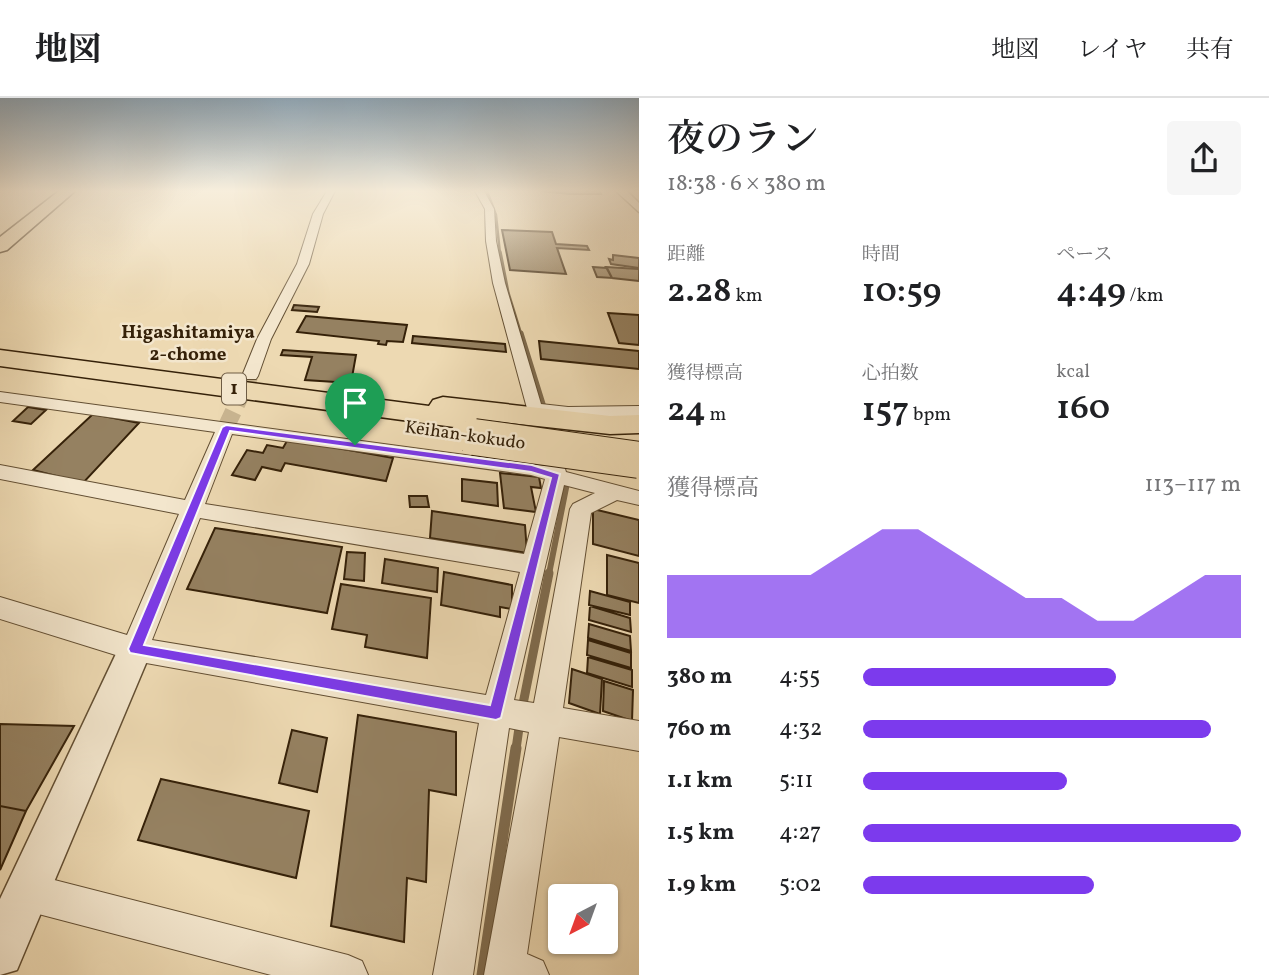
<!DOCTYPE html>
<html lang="ja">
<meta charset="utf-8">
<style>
body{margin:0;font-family:Vollkorn,"Noto Serif JP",serif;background:#f6f6f6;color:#202124;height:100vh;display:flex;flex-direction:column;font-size:26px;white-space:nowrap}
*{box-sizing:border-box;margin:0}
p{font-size:23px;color:#757577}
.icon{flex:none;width:38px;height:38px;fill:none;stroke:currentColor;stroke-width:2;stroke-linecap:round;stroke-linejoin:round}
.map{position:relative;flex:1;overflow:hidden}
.sheet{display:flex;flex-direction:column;background:#fff;width:630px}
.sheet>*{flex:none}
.needle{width:46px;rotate:221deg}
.fabs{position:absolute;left:548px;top:786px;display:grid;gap:14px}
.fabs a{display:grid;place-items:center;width:70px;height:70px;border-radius:7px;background:#fff;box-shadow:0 2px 5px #0004;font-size:35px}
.pin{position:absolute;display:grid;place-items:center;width:60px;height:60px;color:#fff;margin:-72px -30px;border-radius:50% 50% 50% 0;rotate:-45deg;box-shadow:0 0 7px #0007}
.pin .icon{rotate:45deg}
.round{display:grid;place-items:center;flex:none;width:74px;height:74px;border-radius:7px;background:#f6f6f6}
.overview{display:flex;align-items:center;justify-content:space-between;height:119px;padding:0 28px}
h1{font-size:38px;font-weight:600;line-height:52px}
.metrics{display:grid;grid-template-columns:repeat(3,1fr);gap:10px;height:119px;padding:7px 28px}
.metrics div{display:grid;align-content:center}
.metrics b{font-size:35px;font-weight:600}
.metrics small{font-size:19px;font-weight:400}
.metrics p{font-size:19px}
.chart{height:196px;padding:14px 28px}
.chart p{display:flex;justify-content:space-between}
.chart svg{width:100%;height:126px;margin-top:7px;fill:#7c3aed;opacity:.7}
ul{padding:0 28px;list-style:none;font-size:23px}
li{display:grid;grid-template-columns:112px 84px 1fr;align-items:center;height:52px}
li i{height:18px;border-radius:9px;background:#7c3aed}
header{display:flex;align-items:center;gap:42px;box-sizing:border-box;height:98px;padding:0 35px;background:#fff;border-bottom:2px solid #e0e0e0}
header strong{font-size:33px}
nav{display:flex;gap:38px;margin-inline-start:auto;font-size:24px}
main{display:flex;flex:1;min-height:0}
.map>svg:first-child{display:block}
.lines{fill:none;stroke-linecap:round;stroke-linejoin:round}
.stream-far5{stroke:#7e6a4c;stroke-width:2.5}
.stream-far4{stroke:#7e6a4c;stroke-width:3.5}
.stream-far3{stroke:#7e6a4c;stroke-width:5}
.stream-far2{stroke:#7e6a4c;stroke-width:6}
.stream-far1{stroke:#7e6a4c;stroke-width:9}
.stream{stroke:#7e6a4c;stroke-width:11}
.building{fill:#958161;stroke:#352109;stroke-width:2}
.minor-tunnel{stroke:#c8b490;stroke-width:17;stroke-dasharray:17 8;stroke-linecap:butt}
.minor-casing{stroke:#634f33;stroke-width:2}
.tertiary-casing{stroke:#634f33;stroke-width:3}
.trunk-casing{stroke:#352109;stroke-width:3}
.minor{fill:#f3e6cd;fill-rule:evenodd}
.tertiary{fill:#f3e6cd;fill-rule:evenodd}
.trunk{fill:#edd9b2;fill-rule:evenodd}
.trunk-bridge-far1-casing{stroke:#352109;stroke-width:30;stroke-linecap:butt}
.trunk-bridge-casing{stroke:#352109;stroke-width:38;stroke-linecap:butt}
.trunk-bridge-far1{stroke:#edd9b2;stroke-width:28}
.trunk-bridge{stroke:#edd9b2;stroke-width:36}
.route{fill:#7c3aed;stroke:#fff;stroke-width:2;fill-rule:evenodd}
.labels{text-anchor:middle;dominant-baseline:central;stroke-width:5;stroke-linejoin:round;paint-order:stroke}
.far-street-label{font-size:18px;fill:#352109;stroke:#f3e6cd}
.far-neighbourhood-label{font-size:19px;font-weight:bold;fill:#352109;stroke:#f3e6cd}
.shield{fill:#f3e6cd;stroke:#6e5c44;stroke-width:2}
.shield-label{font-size:19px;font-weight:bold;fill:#352109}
</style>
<header>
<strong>地図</strong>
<nav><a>地図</a><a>レイヤ</a><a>共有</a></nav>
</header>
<main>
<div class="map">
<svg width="639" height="877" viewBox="0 0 639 877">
<rect width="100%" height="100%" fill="#edd9b2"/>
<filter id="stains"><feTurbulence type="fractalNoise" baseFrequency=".00286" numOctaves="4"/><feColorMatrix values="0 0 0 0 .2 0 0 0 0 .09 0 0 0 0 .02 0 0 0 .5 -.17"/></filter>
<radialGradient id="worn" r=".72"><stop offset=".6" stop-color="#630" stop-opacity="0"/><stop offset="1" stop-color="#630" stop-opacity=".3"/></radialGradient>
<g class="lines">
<path class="stream-far5" d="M487,93L496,117L500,156"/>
<path class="stream-far4" d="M500,154L508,195L521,237"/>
<path class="stream-far3" d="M521,235L544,309"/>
<path class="stream-far2" d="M549,476L567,385"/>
<path class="stream-far1" d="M522,611L549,475
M516,651L520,623"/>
<path class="stream" d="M482,877L516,650"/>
</g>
<path class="building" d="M541,93H600L601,96H571Z
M502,132L552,134L556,146L587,148L589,152L557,150L566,176L510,172Z
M613,157L639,160V170L611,166L609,161L613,162Z
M593,169L607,170L612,180L597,179Z
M606,169L639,171V183L612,180Z
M294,207L319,209L317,214L292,212Z
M608,215L639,217V247L619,245Z
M306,218L407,227L403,244L387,243L386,247L378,246L379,243L297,234Z
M413,238L505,246L506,254L412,245Z
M539,243L639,253V271L541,261Z
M283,252L356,257L351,285L305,282L312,259L281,257Z
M28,309L46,312L31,326L13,323Z
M93,316L139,325L83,385L33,372Z
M288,341L393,360L386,383L285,365L281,373L262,369L255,382L232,377L247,352L263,355L267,347L283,350Z
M500,375L539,379L541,390L531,389L536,414L504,410Z
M462,381L497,385L498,408L462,403Z
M409,398H427L429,409H410Z
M593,411L639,422V458L593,446Z
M432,413L525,427L527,455L430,440Z
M215,430L342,449L327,515L187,491Z
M347,454L365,455L364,483L344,481Z
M607,457L639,465V505L607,497Z
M385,461L438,470L437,494L382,485Z
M444,474L512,487V511L500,509V519L441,507Z
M341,486L431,500L427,560L365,549L367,537L332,531Z
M590,493L630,504V517L589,507Z
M590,508L630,520L631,534L589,522Z
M589,526L630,538L631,553L588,540Z
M588,542L631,555V570L587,557Z
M588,559L632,572V589L587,575Z
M572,571L602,581L600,616L569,605Z
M604,583L633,592L632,623L603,613Z
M358,617L456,634V697L429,692L426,784L407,780L404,844L331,828Z
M0,626L74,628L26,713L0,708Z
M292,632L327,640L317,694L279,685Z
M161,681L309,713L296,780L138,742Z
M0,708L26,713L0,772Z"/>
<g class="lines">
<path class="minor-tunnel" d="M226,329L250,278"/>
<defs>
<path id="minor" d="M327,93H335L323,116L309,166L271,241L258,278L256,281H244L242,278L257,241L297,166L313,116Z
M475,93H484L494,111L496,143L505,185L541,306L568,309L639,308V318L568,319L528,314L493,185L486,143L485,111Z
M0,294L546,368L549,364H563L566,374L639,393V407L617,402L591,415L563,610L639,623V653L559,639L527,856L543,863L549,877H484L529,634L509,630L473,877H433L479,625L135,563L0,521V499L127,537L179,416L0,381V367L185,402L215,334L0,304ZM232,336L531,377L545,381L524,456L205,406ZM564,387L595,395L573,406L570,411L534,605L514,602ZM200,420L520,474L486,597L152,542Z
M27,775L348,857L362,863L368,877H271L27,813L14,807L8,794L14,781Z"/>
<path id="tertiary" d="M616,93H627L639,105V114Z
M135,536L147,541L152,551L17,872L0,877V801L123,541Z"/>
<path id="trunk" d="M59,93H75L7,152L0,154V139Z
M0,252L429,308L433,302L443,299L610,318L639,317V335L610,336L484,322L480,328L469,331L0,268Z"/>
</defs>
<use href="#minor" class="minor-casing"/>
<use href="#tertiary" class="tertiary-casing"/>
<use href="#trunk" class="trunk-casing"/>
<use href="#minor" class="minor"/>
<use href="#tertiary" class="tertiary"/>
<use href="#trunk" class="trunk"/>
<defs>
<path id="trunk-bridge-far1" d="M464,338L487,341"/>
<path id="trunk-bridge" d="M474,339L639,362"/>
</defs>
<use href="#trunk-bridge-far1" class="trunk-bridge-far1-casing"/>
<use href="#trunk-bridge" class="trunk-bridge-casing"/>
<use href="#trunk-bridge-far1" class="trunk-bridge-far1"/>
<use href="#trunk-bridge" class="trunk-bridge"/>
</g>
<linearGradient id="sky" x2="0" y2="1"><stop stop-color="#91aabc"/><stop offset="0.43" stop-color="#f7eedc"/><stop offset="1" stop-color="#f7eedc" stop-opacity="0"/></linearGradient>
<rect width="639" height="216" fill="url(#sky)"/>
<path class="route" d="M226,327L532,367L560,376L501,620L496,622L130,555L128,551L222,329ZM230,333L531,374L551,380L490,607L144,547Z"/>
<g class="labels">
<g class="far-street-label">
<text transform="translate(465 338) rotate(8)">Keihan-kokudo</text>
</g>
<g class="far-neighbourhood-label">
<text x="188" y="235">Higashitamiya<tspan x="188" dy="22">2-chome</tspan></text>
</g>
<rect class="shield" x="222" y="275.5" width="24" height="31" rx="5"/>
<g class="shield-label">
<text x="234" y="291">1</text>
</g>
</g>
<rect width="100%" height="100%" filter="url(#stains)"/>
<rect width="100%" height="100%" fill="url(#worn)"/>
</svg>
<div class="fabs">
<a><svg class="needle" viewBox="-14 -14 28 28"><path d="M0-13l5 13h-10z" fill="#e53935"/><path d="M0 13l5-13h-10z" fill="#757577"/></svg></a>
</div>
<div class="pin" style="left:355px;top:347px;background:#1e9e55"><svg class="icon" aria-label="arrive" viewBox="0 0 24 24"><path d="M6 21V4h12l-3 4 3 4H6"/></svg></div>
</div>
<section class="sheet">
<div class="overview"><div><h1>夜のラン</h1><p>18:38 · 6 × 380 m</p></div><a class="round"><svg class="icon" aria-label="share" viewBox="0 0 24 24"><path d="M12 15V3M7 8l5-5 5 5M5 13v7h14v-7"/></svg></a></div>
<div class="metrics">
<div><p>距離</p><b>2.28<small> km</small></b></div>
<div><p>時間</p><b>10:59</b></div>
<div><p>ペース</p><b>4:49<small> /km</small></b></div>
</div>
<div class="metrics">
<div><p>獲得標高</p><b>24<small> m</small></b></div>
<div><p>心拍数</p><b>157<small> bpm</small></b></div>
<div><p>kcal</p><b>160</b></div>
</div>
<div class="chart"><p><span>獲得標高</span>113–117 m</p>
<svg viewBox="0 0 160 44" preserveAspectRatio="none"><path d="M0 44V22L10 22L20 22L30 22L40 22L50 14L60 6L70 6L80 14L90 22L100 30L110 30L120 38L130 38L140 30L150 22L160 22V44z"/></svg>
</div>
<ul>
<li><b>380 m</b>4:55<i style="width:67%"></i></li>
<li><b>760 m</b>4:32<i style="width:92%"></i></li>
<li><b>1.1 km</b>5:11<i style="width:54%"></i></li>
<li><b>1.5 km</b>4:27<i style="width:100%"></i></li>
<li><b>1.9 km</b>5:02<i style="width:61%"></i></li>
</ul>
</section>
</main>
